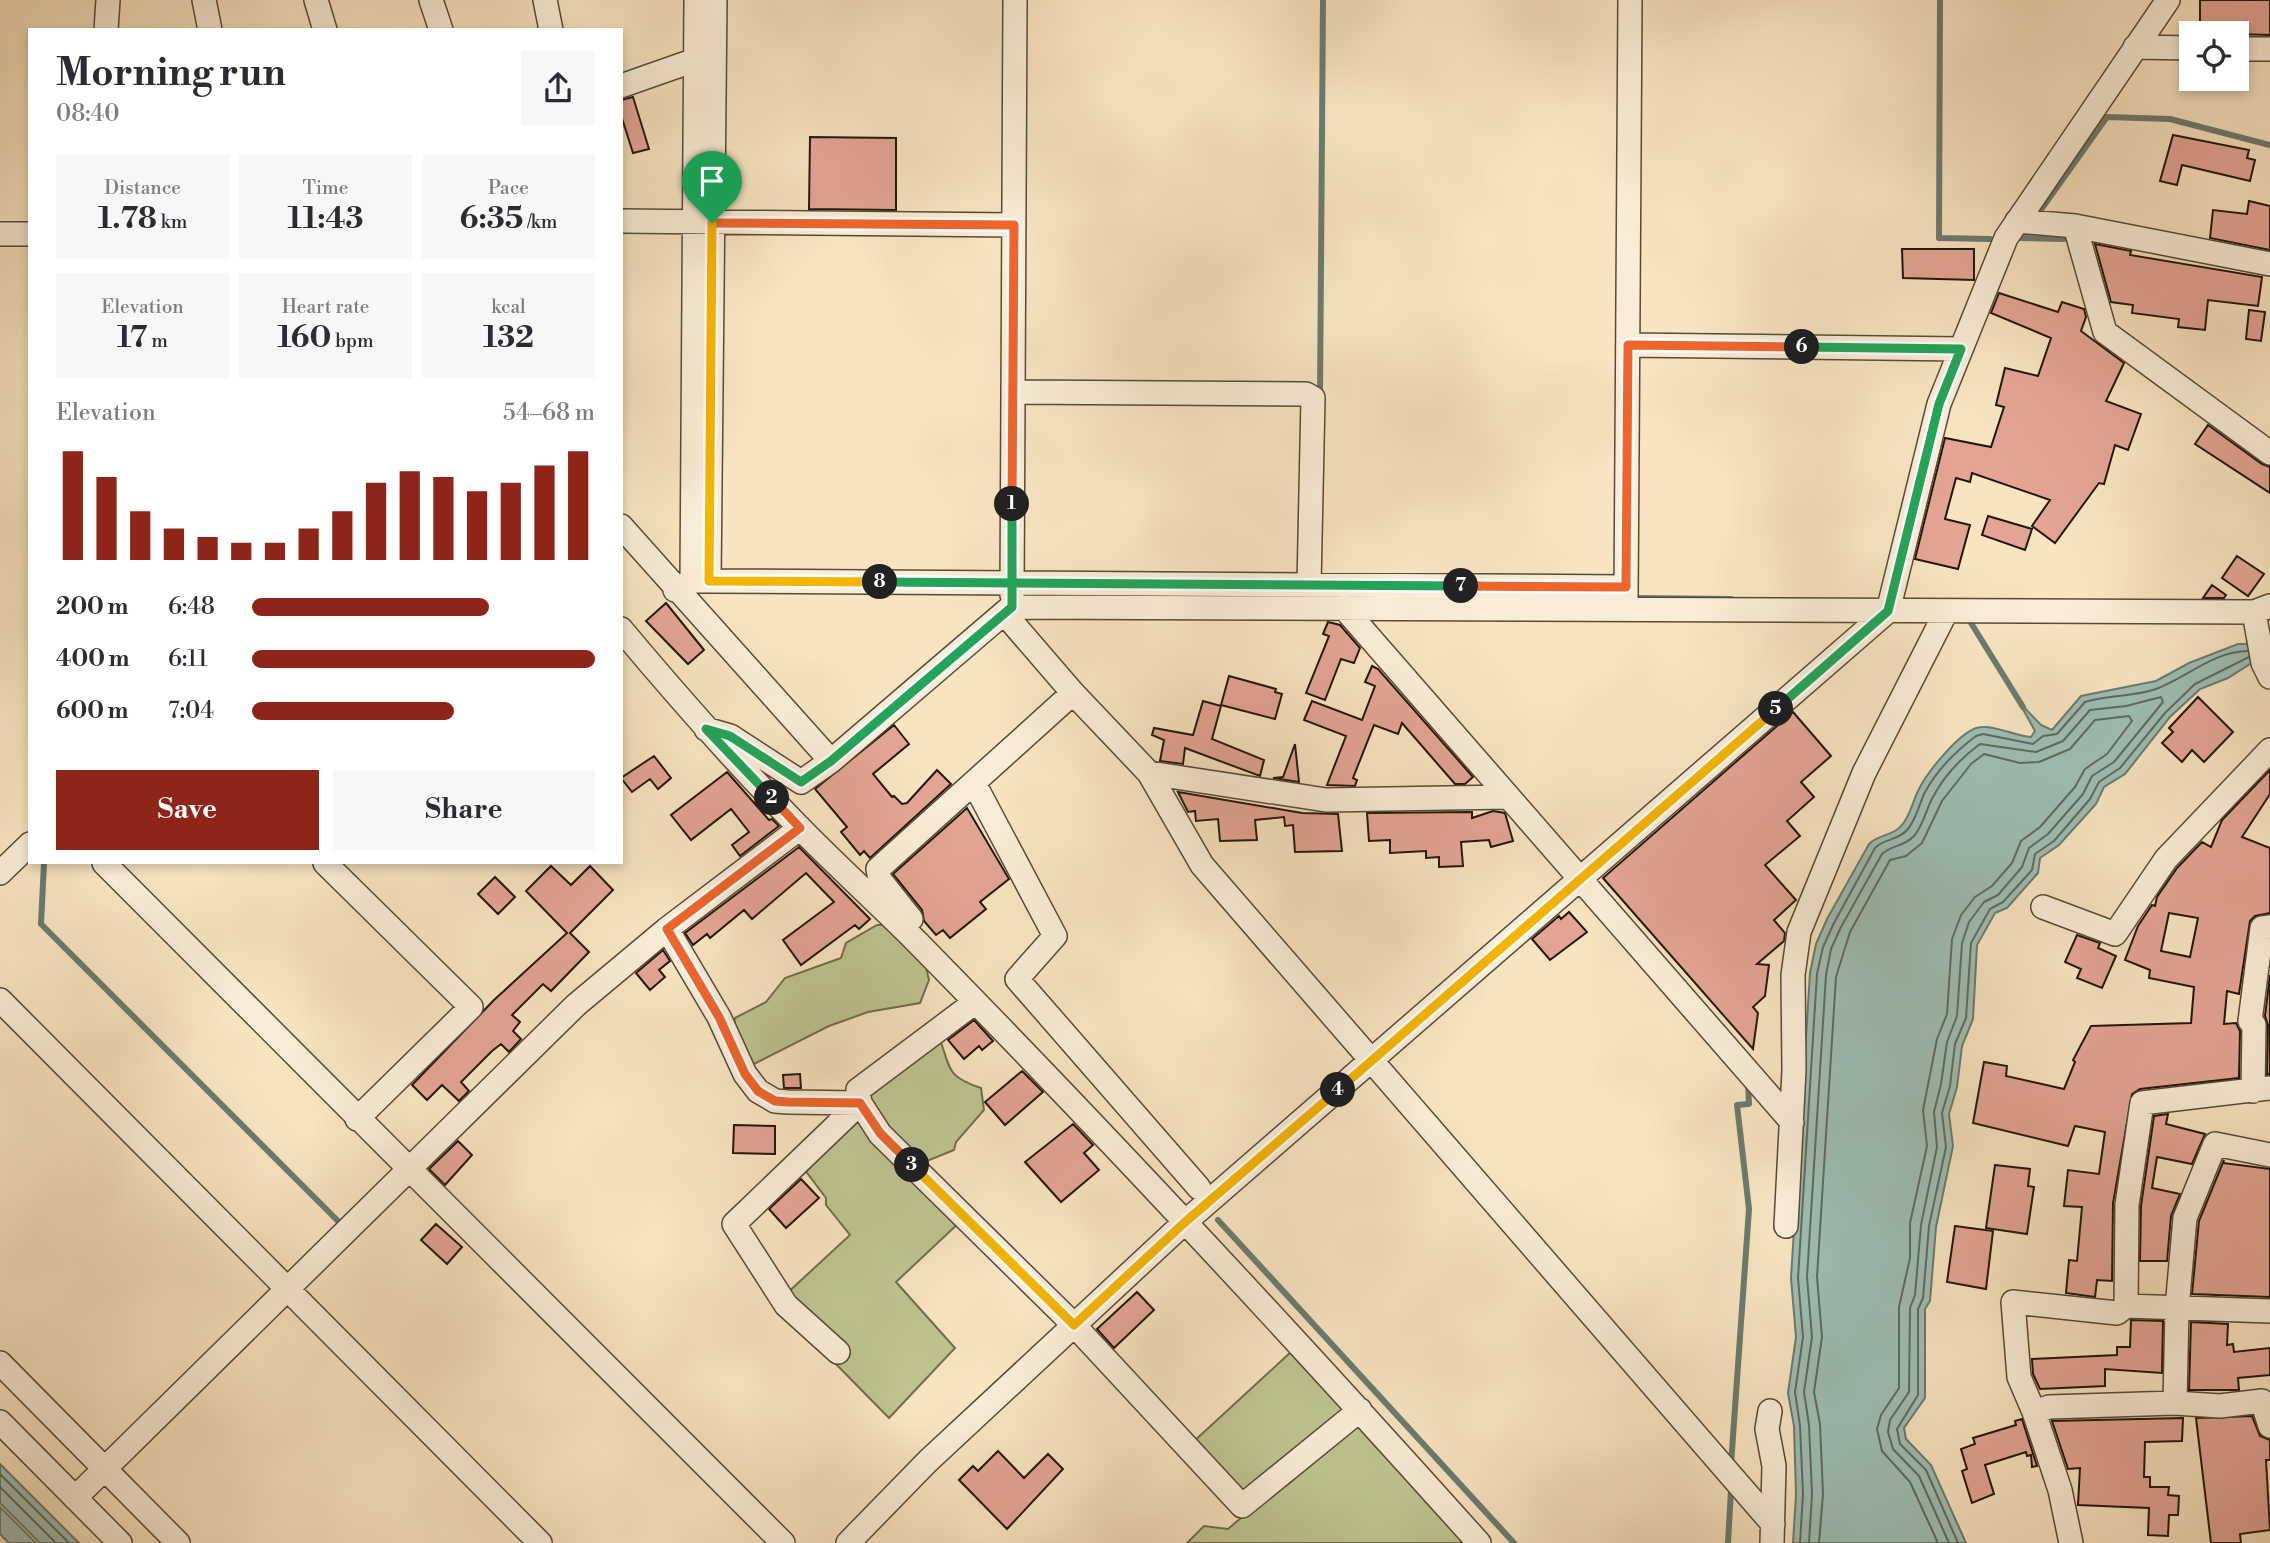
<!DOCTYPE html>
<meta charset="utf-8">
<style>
body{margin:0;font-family:"Libre Bodoni",serif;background:#f7f7f7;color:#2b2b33;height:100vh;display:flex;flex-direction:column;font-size:26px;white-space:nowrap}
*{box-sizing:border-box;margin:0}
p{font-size:23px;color:#7c7c81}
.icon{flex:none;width:38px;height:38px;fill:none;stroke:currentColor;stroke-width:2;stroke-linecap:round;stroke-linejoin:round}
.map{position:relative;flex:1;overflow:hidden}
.panel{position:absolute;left:28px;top:28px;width:595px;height:836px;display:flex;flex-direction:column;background:#fff;border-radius:0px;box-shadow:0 4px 10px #0003}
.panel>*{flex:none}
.tools{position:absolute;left:2179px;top:21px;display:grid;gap:14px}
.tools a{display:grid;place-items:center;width:70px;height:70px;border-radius:0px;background:#fff;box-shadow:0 4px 10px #0003;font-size:35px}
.pin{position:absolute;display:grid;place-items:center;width:60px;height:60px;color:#fff;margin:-72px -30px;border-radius:50% 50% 50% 0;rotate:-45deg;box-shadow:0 0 7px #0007}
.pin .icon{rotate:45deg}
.km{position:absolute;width:35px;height:35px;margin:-18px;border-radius:50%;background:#222;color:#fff;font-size:19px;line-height:35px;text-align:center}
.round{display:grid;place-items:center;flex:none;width:74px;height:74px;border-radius:0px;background:#f7f7f7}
.head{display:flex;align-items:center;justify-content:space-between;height:119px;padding:0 28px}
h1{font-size:38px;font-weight:700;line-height:52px}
.figures{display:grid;grid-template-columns:repeat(3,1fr);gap:10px;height:119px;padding:7px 28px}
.figures div{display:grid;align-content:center;border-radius:0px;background:#f7f7f7;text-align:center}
.figures b{font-size:30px;font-weight:700}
.figures small{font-size:19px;font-weight:400}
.figures p{font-size:19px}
.chart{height:196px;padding:14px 28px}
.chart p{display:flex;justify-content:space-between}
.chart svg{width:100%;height:126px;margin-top:7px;stroke:#8f2418;stroke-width:6}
.button{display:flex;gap:14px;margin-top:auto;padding:14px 28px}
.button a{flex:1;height:80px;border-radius:0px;background:#8f2418;color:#fff;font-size:28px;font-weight:700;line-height:80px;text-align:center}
.button a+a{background:#f7f7f7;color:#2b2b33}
ul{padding:0 28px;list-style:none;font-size:23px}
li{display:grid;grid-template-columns:112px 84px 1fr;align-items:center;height:52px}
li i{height:18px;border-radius:9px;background:#8f2418}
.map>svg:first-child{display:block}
.green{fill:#bfc491;stroke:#706e4c;stroke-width:2}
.water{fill:#9dbeb4;stroke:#6b7b6f;stroke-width:2}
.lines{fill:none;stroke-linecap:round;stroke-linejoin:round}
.shore{stroke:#5f6a5e;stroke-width:2}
.stream{stroke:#6b7b6f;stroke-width:6}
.building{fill:#e3a494;stroke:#211708;stroke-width:2;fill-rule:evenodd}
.minor-casing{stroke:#574a36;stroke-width:26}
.minor{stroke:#faedd7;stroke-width:23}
.split-1-casing{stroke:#fff;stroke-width:14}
.split-2-casing{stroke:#fff;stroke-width:14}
.split-3-casing{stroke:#fff;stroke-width:14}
.split-4-casing{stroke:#fff;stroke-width:14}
.split-5-casing{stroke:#fff;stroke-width:14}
.split-6-casing{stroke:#fff;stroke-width:14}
.split-7-casing{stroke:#fff;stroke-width:14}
.split-8-casing{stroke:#fff;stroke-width:14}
.split-9-casing{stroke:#fff;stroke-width:14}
.split-1{stroke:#f0652b;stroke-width:9}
.split-2{stroke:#22a559;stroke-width:9}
.split-3{stroke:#f0652b;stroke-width:9}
.split-4{stroke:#f5b400;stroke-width:9}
.split-5{stroke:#f5b400;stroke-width:9}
.split-6{stroke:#22a559;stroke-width:9}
.split-7{stroke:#f0652b;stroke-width:9}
.split-8{stroke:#22a559;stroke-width:9}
.split-9{stroke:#f5b400;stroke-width:9}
</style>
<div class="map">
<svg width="2270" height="1543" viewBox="0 0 2270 1543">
<rect width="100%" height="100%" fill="#f8e4c1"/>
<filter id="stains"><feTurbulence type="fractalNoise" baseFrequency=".00286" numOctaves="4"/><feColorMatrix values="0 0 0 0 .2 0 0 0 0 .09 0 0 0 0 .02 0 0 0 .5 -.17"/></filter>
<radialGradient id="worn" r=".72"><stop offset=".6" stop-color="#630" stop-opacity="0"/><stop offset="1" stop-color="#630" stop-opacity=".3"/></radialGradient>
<path class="green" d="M877,925H883L926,967L929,980L920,1003L868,1012L829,1026L748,1067L733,1030L735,1018L766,1002L785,978L841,958L846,943Z
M938,1034C951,1067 944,1076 981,1088L984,1110L956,1142L954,1150L927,1161L913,1160L864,1100Z
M858,1111L962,1220L896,1282L955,1348L889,1418L830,1358L784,1296L850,1235L826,1205V1198L802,1166Z
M1292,1351L1345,1409L1249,1496L1191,1444Z
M1351,1424H1362L1467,1543H1187L1204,1526L1228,1529Z"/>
<path class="water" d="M2238,644H2250L2256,660L2228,678L2200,689L2170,717L2125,774L2104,787L2096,804L2059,845L2040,858L2038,873L2007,908L1995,913L1977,945L1973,1019L1962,1046L1957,1087L1949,1114L1953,1146L1936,1227L1930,1301L1925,1309V1398L1904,1428L1906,1439L1931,1465L1966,1543H1793L1796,1495L1794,1426L1788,1393L1796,1337L1791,1278L1810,973L1816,944L1827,919L1869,844C1879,834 1893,836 1901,826C1910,817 1912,803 1918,791C1926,774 1962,727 1982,727C1998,726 2015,736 2031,737L2035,731L2019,702L2041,725L2052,730L2081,696L2156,681L2189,663Z
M0,1464L79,1543H40L0,1503Z
M0,1507L36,1543H9L0,1534Z"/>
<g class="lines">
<path class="shore" d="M0,1474L69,1543
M0,1487L56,1543
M1800,1543L1803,1494L1800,1426L1795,1392L1803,1337L1798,1278L1817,974L1823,947L1834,923L1875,848C1885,838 1898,841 1908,829C1916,819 1919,806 1924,794C1936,771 1956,751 1976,736L1983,734L2033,744L2043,736L2057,734L2085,702C2108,695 2133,697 2156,689C2186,678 2214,651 2248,651
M1809,1543L1812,1494L1809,1425L1804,1392L1812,1337L1807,1277L1826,975L1831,949L1841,927L1882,854C1891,845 1904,847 1914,836C1924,824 1926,809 1933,797C1944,776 1961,758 1980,744L2036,752L2063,741L2090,710L2126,706L2161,697L2163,702L2114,762L2092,776L2083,794L2048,834L2029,848L2022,867L1998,895L1984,902L1969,922L1962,943L1957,1016L1947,1042L1941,1084L1934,1112L1937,1147L1921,1225L1915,1295L1910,1308L1909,1392L1890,1420L1888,1432L1893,1449L1919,1476L1949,1543
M1819,1543L1823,1494L1820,1424L1814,1392L1822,1337L1817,1277L1836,977L1850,932L1890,860L1906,856L1922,843L1942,801L1971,764L1984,754L2020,763L2039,762L2070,749L2095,720L2129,716L2132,721L2107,754L2085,769L2075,787L2040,827L2021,841L2012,863L1992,886L1975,897L1961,915L1952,939L1947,1014L1937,1039L1923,1110L1927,1146L1910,1223V1258L1899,1307V1388L1881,1415L1877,1429L1882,1451L1910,1482L1938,1543
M1958,1543L1926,1470L1900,1444L1897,1429L1918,1395V1309L1923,1298L1929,1226L1946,1147L1942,1113L1950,1086L1955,1044L1966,1018L1971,943L1990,909L2003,902L2032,870L2035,854L2054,841L2090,799L2099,782L2120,768L2165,713L2195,684L2249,657"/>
<path class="stream" d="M1940,0L1939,238L1990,239
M2040,211L2107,117L2170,119L2270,145
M2018,238L2064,239
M1320,397L1323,0
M1635,598L1731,599
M1971,623L2023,707
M44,863L41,924L340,1223
M1218,1220L1514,1543
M1731,1465L1749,1209L1737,1105L1749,1104L1748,1083
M1728,1543L1731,1490"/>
</g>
<path class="building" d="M2200,0H2270V35L2200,33Z
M633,97L649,149L633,153L621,115V100Z
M2173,135L2249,150L2247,158L2255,160L2250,181L2182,165L2177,185L2160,181Z
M810,137L896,138V210L809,209Z
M2249,201L2270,206V250L2210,238L2213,210L2247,214Z
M2095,244L2131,251L2130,255L2262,277L2258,306L2208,300L2205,330L2178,327L2179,319L2132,313L2133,305L2111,302Z
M1902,249H1974V280L1903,278Z
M1999,293L2058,312L2062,302L2084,309L2086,317L2081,331L2124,363L2106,401L2141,414L2128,450L2115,445L2104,484L2099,483L2055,543L2032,526L2050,500L1972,473L1970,482L1956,478L1945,519L1970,525L1958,569L1915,559L1945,438L1991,447L2004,407L1996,405L2005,368L2038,376L2051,338L1991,313Z
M2249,310L2265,312L2261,341L2246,339Z
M2208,425L2262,464L2270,467V493L2195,444Z
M1988,516L2032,529L2025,550L1982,535Z
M2237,556L2264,574L2248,596L2222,578Z
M2212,585L2226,595L2224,598H2203Z
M666,603L704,650L688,664L646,621Z
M1328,622L1340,625L1360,648L1354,663L1341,659L1325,700L1306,693L1329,636L1323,634Z
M1372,666L1378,669L1473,777L1465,784H1455L1402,723L1398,734L1374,725L1353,778L1357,780L1355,786L1327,785L1346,736L1304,720L1312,701L1362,720L1375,686L1365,682Z
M1229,676L1276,689L1275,692L1282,694L1275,719L1221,705Z
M2198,697L2233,732L2204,762L2192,750L2182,762L2162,743L2173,732L2169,728Z
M1203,701L1221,706L1212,739L1264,760L1260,776L1185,748L1183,764L1160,761L1164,740L1152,735L1154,728L1193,735Z
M1793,712L1831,756L1801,782L1814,797L1787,821L1800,836L1765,865L1796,900L1774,920L1785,933L1784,941L1757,964L1769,965L1765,996L1753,1007L1758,1013L1753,1049L1603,878Z
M894,725L909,744L873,774L892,797L894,796L902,804L907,803L937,770L951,784L870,858L864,851L860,855L841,832L847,827L815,789Z
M1295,744L1299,782L1273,778L1283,777Z
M654,756L671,778L658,789L650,779L632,792L621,778Z
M2270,770V794L2242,837L2270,848V913L2255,916L2250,921L2239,994L2227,991L2224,1024L2236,1023L2240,1031L2239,1078L2140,1089L2132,1094L2113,1203L2112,1281L2097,1280L2095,1297L2066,1293L2069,1260L2077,1261L2082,1207L2064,1206L2068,1170L2099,1174L2105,1132L2075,1126L2068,1146L1973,1123L1984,1062L2007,1066L2006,1076L2064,1089L2075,1062L2073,1060L2091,1026L2191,1023L2194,987L2149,978L2150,970L2125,960L2138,926L2152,905L2155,906L2157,897L2177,868L2202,842L2211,847L2222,820ZM2169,913L2198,918L2190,957L2161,951Z
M727,772L769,820L772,819L779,826L740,856L732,845L749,832L731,809L691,840L671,815Z
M1178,792L1302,813L1338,814L1342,851L1295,852L1293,825L1285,826L1284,817L1255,820L1257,840L1220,841L1218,819L1196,821L1195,811L1188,812Z
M967,808L1009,879L980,902L986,909L950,938L943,930L936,935L924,921L922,910L893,874Z
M1493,811L1505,813L1513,841L1491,847L1489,840L1461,842L1463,866L1439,867V857L1426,858V851L1390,853V840L1369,841L1367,813L1472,812V818Z
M799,847L870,919L859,929L855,925L801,965L783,940L834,902L806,873L752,919L744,910L710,938L707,934L693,945L685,933Z
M551,866L571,885L590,866L613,890L570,933L589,952L551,991L543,984L512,1015L520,1022L513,1031L521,1039L509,1052L501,1044L492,1051L461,1082L469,1091L459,1101L442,1085L427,1100L412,1085L494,1000L567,933L526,891Z
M495,877L515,897L498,914L478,894Z
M1569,912L1587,932L1550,960L1532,939L1559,916L1561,919Z
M2077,935L2100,943L2098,948L2116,956L2102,988L2077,978L2081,969L2065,962Z
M663,950L670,961L659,970L665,977L650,990L636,973Z
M2270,975V1074H2267L2268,1025L2265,1016Z
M974,1020L993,1041L982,1050L979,1046L964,1059L948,1040Z
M1022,1071L1043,1092L1005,1125L985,1102Z
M800,1074L801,1088H784L783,1075Z
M2168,1114L2166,1124L2205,1134L2192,1164L2157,1157L2152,1188L2180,1194L2171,1216L2167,1261H2140L2141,1206L2154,1116Z
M1073,1124L1093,1145L1084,1153L1099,1170L1061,1202L1025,1162Z
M734,1125L775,1126V1154L733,1153Z
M458,1141L472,1155L445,1185L429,1169Z
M2224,1160L2223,1163L2270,1169V1297L2192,1294L2199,1221Z
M1995,1165L2030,1169L2028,1186L2034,1187L2027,1234L1986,1228Z
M801,1179L819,1198L786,1228L769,1209Z
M436,1224L462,1247L447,1264L421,1240Z
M1955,1226L1993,1231L1986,1289L1947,1282Z
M1137,1292L1154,1310L1114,1348L1097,1329Z
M2131,1320L2163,1321L2162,1373L2105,1369V1386L2040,1389L2033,1374L2032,1359L2117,1355V1347H2130Z
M2191,1322L2228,1324L2227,1345L2233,1344L2234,1352L2270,1348V1375L2238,1378L2239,1390H2189Z
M2252,1416L2260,1436L2270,1440V1460H2266L2270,1530L2240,1534L2241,1543H2211L2196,1418Z
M2183,1418L2182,1441L2145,1442L2144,1477H2150V1487H2169L2168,1495L2179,1496L2178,1515H2169L2168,1536L2148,1535L2149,1508L2078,1505L2080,1468L2068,1469L2052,1421Z
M2022,1419L2037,1466L2032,1467L2031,1455L2027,1456L2026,1452L1985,1465L1994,1494L1972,1503L1962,1471L1967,1469L1961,1449L1975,1444L1973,1438L2016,1425L2015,1421Z
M998,1451L1024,1478L1048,1454L1063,1469L1007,1529L959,1480L973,1466L978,1471Z"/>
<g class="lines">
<defs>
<path id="minor" d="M204,0L210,30
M316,0L325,30
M431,0L441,30
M545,0L551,30
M106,30L108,0
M2135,47L2191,48
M2236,49H2270
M621,86L695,60
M621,221L1014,225
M2017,221L2075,226L2270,264
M2075,226L2105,332L2270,453
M0,234H30
M1628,345L1961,349
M1013,392L1306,394L1313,398L1309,585
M621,526L831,761
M692,581L696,0
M709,581L715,0
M675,590L692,581H709L1626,587
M1012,595L1015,0
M1626,600L1630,0
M1344,608L1792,1122
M2254,612L2263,663L2270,677
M1004,613L1073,693L1149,773L1202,865L1773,1524
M621,629C678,697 736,763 798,826C836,865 877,902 915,940C1108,1136 1295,1338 1479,1543
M706,729L730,736L801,782L831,761L1011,607L2254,612L2270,606
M1149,773L1326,800L1508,797
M975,785L1055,936L1017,979L1199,1188
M104,863L783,1543
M325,863L471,1007L357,1119
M0,873L30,844
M2043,907L2115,934L2166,859L2270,750
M911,919L880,880L878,869L1073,693
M667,929L719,1017L745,1074L758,1091L775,1101L788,1102L860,1103L880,1134L1074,1325L1242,1506L1360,1410
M0,1000L540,1543
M2253,1091L2254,1025L2250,1021L2262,928L2270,927
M1786,1226L1794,1070L1793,975L1799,932L1864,773L1946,612
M2126,1306L2127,1205L2142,1103L2270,1088
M838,1352L786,1305L734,1224L860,1103L858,1090L974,1003
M0,1363L178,1543
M2175,1403L2220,1406L2262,1401L2270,1426
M1770,1411L1767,1429L1774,1466L1772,1543
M2034,1412L2049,1407L2175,1403L2177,1308L2185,1218L2215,1144L2270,1155
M0,1422L120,1543
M75,1498L576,1005L667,929L800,828
M848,1543L928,1461L1184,1223L1888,611L1939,404L2006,238L2168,0
M2071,1543L2060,1490L2034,1412L2019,1377L2013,1302L2117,1313L2126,1306L2270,1311"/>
</defs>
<use href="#minor" class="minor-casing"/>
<use href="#minor" class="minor"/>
</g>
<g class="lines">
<defs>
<path id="split-1" d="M712,223L1014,225L1012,504"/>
<path id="split-2" d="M772,798L706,729L730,736L801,782L831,761L1012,607V504"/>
<path id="split-3" d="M772,798L800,828L667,929L719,1017L745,1074L758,1091L775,1101L788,1102L860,1103L880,1133L912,1165"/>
<path id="split-4" d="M912,1165L1074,1325L1184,1223L1338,1090"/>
<path id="split-5" d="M1338,1090L1776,709"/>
<path id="split-6" d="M1776,709L1888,611L1939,404L1961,349L1802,347"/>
<path id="split-7" d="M1461,586L1626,587L1628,345L1802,347"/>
<path id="split-8" d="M880,582L1461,586"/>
<path id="split-9" d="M712,223L709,581L880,582"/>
</defs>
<use href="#split-1" class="split-1-casing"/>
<use href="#split-2" class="split-2-casing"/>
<use href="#split-3" class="split-3-casing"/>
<use href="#split-4" class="split-4-casing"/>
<use href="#split-5" class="split-5-casing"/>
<use href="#split-6" class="split-6-casing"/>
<use href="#split-7" class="split-7-casing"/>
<use href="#split-8" class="split-8-casing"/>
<use href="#split-9" class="split-9-casing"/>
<use href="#split-1" class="split-1"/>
<use href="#split-2" class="split-2"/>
<use href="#split-3" class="split-3"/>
<use href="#split-4" class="split-4"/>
<use href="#split-5" class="split-5"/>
<use href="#split-6" class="split-6"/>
<use href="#split-7" class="split-7"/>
<use href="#split-8" class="split-8"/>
<use href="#split-9" class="split-9"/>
</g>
<rect width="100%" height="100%" filter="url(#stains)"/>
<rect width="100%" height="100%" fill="url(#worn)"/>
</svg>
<div class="tools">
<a><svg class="icon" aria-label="locate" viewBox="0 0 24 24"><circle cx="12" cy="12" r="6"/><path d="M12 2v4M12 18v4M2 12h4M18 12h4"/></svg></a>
</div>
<div class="pin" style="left:712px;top:223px;background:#1e9e55"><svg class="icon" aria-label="arrive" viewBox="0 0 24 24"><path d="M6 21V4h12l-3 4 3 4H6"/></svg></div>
<b class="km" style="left:1012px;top:504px">1</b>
<b class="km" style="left:772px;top:798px">2</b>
<b class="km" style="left:912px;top:1165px">3</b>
<b class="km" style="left:1338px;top:1090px">4</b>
<b class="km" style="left:1776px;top:709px">5</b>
<b class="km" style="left:1802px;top:347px">6</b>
<b class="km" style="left:1461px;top:586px">7</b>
<b class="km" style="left:880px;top:582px">8</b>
<section class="panel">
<div class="head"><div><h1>Morning run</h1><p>08:40</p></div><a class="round"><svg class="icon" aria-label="share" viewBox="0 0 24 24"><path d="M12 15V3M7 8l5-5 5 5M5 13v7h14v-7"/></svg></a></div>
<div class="figures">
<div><p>Distance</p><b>1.78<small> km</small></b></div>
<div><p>Time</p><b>11:43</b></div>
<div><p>Pace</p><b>6:35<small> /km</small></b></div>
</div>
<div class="figures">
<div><p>Elevation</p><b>17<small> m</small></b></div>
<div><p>Heart rate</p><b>160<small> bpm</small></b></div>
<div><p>kcal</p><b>132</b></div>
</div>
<div class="chart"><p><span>Elevation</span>54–68 m</p>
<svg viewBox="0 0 160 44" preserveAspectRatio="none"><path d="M5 44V6M15 44V15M25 44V27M35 44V33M45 44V36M55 44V38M65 44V38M75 44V33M85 44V27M95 44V17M105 44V13M115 44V15M125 44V20M135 44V17M145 44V11M155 44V6"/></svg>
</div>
<ul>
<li><b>200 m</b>6:48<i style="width:69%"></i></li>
<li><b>400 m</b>6:11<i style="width:100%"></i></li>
<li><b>600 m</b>7:04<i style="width:59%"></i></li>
</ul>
<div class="button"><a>Save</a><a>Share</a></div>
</section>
</div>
